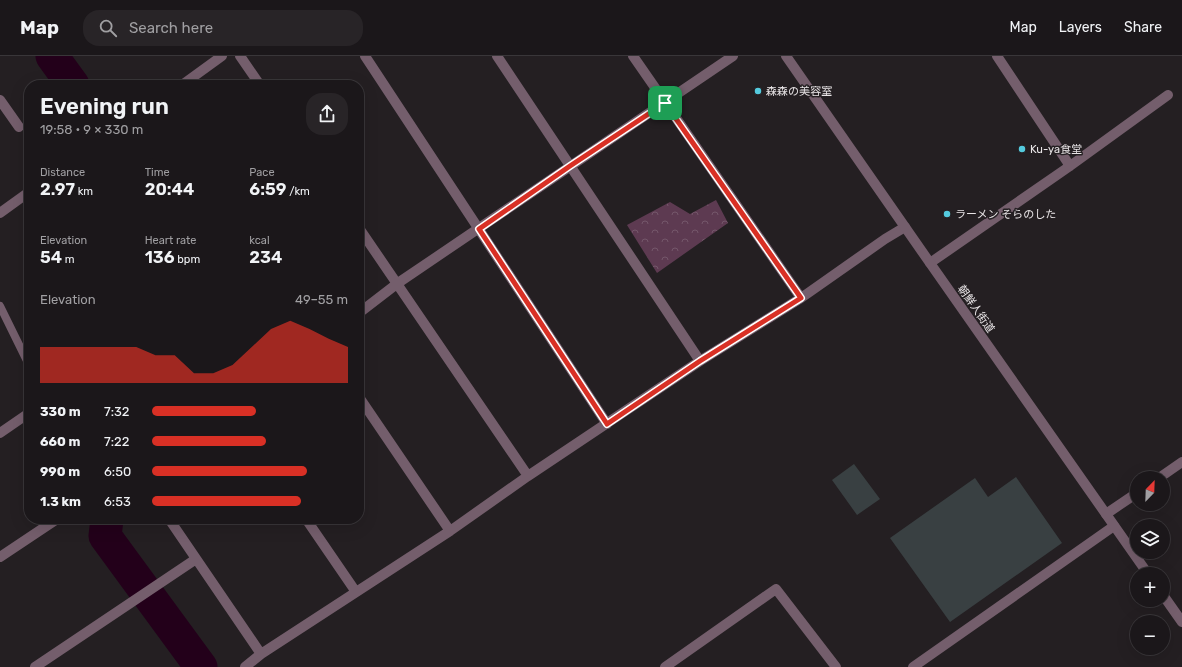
<!DOCTYPE html>
<meta charset="utf-8">
<style>
body{margin:0;font-family:Rubik,"Noto Sans JP",sans-serif;background:#282427;color:#f1f3f6;height:100vh;display:flex;flex-direction:column;font-size:15px;white-space:nowrap}
*{box-sizing:border-box;margin:0}
p{font-size:13px;color:#a09fa2}
.icon{flex:none;width:22px;height:22px;fill:none;stroke:currentColor;stroke-width:2;stroke-linecap:round;stroke-linejoin:round}
.map{position:relative;flex:1;overflow:hidden}
.side{position:absolute;left:24px;top:24px;width:340px;height:444px;display:flex;flex-direction:column;background:#1b171a;border-radius:16px;box-shadow:0 4px 16px #0002,0 0 0 1px #393639}
.side>*{flex:none}
.needle{width:26px;rotate:23deg}
.fabs{position:absolute;left:1130px;top:415px;display:grid;gap:8px}
.fabs a{display:grid;place-items:center;width:40px;height:40px;border-radius:50%;background:#1b171a;box-shadow:0 4px 16px #0002,0 0 0 1px #393639;font-size:20px}
.pin{position:absolute;display:grid;place-items:center;width:34px;height:34px;color:#fff;margin:-17px;border-radius:8px;box-shadow:0 2px 6px #0006}
.round{display:grid;place-items:center;flex:none;width:42px;height:42px;border-radius:16px;background:#282427}
.headline{display:flex;align-items:center;justify-content:space-between;height:68px;padding:0 16px}
h1{font-size:22px;font-weight:600;line-height:30px}
.stats{display:grid;grid-template-columns:repeat(3,1fr);gap:6px;height:68px;padding:4px 16px}
.stats div{display:grid;align-content:center}
.stats b{font-size:17px;font-weight:600}
.stats small{font-size:11px;font-weight:400}
.stats p{font-size:11px}
.chart{height:112px;padding:8px 16px}
.chart p{display:flex;justify-content:space-between}
.chart svg{width:100%;height:72px;margin-top:4px;fill:#d93025;opacity:.7}
ul{padding:0 16px;list-style:none;font-size:13px}
li{display:grid;grid-template-columns:64px 48px 1fr;align-items:center;height:30px}
li i{height:10px;border-radius:5px;background:#d93025}
header{display:flex;align-items:center;gap:24px;box-sizing:border-box;height:56px;padding:0 20px;background:#1b171a;border-bottom:1px solid #393639}
header strong{font-size:19px}
nav{display:flex;gap:22px;margin-inline-start:auto;font-size:14px}
.search{width:280px;height:36px;background:#282427;display:flex;align-items:center;gap:10px;box-sizing:border-box;padding:0 14px;border-radius:16px;color:#a09fa2;font-size:15px}
.map>svg:first-child{display:block}
.park{fill:url(#park-crowns)}
.lines{fill:none;stroke-linecap:round;stroke-linejoin:round}
.river{stroke:#23001a;stroke-width:33}
.building{fill:#394042}
.service{stroke:#745e6c;stroke-width:8}
.minor{stroke:#745e6c;stroke-width:10}
.tertiary{stroke:#745e6c;stroke-width:10}
.route-casing{stroke:#fff;stroke-width:8}
.route{stroke:#d93025;stroke-width:5}
.poi-dot{fill:#54cade;stroke:#241f22;stroke-width:1.5}
.labels{text-anchor:middle;dominant-baseline:central;stroke-width:3;stroke-linejoin:round;paint-order:stroke}
.poi-label{font-size:11px;fill:#e8e4e6;stroke:#241f22;text-anchor:start}
.street-label{font-size:11px;fill:#e8e4e6;stroke:#241f22}
</style>
<header>
<strong>Map</strong>
<div class="search"><svg class="icon" aria-label="search" viewBox="0 0 24 24"><circle cx="10" cy="10" r="6"/><path d="M15 15l6 6"/></svg>Search here</div>
<nav><a>Map</a><a>Layers</a><a>Share</a></nav>
</header>
<div class="map">
<svg width="1182" height="611" viewBox="0 0 1182 611">
<defs>
<pattern id="park-crowns" width="20" height="18" patternUnits="userSpaceOnUse"><rect width="20" height="18" fill="#5d3a51"/><path d="M2 6a3 3 0 1 1 6 0M12 15a3 3 0 1 1 6 0" fill="none" stroke="#74566a"/></pattern>
</defs>
<rect width="100%" height="100%" fill="#241f22"/>
<path class="park" d="M716,144L728,167L657,217L627,169L670,146L690,158Z"/>
<g class="lines">
<path class="river" d="M52,0L73,29
M107,463L105,480L201,611"/>
</g>
<path class="building" d="M854,408L880,443L857,459L832,424Z
M1016,421L1062,487L950,566L890,482L975,422L988,441Z"/>
<g class="lines">
<path class="service" d="M0,250L29,309"/>
<path class="minor" d="M240,0L260,29
M365,0L607,368
M497,0L700,305
M633,0L801,242
M997,0L1070,110
M0,44L19,71
M359,172L528,420
M930,207L1070,110L1168,39
M359,257L398,227L733,0
M359,341L450,475
M0,377L29,357
M1159,422L1182,406
M1106,458L1137,437
M169,463L261,598
M306,463L356,536
M0,501L57,463
M35,611L196,503
M245,611L261,598L450,475L528,420L700,305L801,242L885,183L905,171
M665,611L776,533L836,611
M913,611L1114,470"/>
<path class="tertiary" d="M786,0L930,207L1148,518
M182,29L222,0
M0,157L29,136
M1163,539L1182,566"/>
</g>
<g class="lines">
<defs>
<path id="route" d="M665,47L801,242L700,305L607,368L479,173L570,110Z"/>
</defs>
<use href="#route" class="route-casing"/>
<use href="#route" class="route"/>
</g>
<g class="poi-dot">
<circle cx="758" cy="35" r="4"/>
<circle cx="1022" cy="93" r="4"/>
<circle cx="947" cy="158" r="4"/>
</g>
<g class="labels">
<g class="poi-label">
<text x="766" y="35">森森の美容室</text>
<text x="1030" y="93">Ku-ya食堂</text>
<text x="955" y="158">ラーメン そらのした</text>
</g>
<g class="street-label">
<text transform="translate(976 253) rotate(55)">朝鮮人街道</text>
</g>
</g>
</svg>
<div class="fabs">
<a><svg class="needle" viewBox="-14 -14 28 28"><path d="M0-13l5 13h-10z" fill="#e53935"/><path d="M0 13l5-13h-10z" fill="#a09fa2"/></svg></a>
<a><svg class="icon" aria-label="layers" viewBox="0 0 24 24"><path d="M12 4l9 5-9 5-9-5zM3 14l9 5 9-5"/></svg></a>
<a>+</a>
<a>−</a>
</div>
<div class="pin" style="left:665px;top:47px;background:#1e9e55"><svg class="icon" aria-label="arrive" viewBox="0 0 24 24"><path d="M6 21V4h12l-3 4 3 4H6"/></svg></div>
<section class="side">
<div class="headline"><div><h1>Evening run</h1><p>19:58 · 9 × 330 m</p></div><a class="round"><svg class="icon" aria-label="share" viewBox="0 0 24 24"><path d="M12 15V3M7 8l5-5 5 5M5 13v7h14v-7"/></svg></a></div>
<div class="stats">
<div><p>Distance</p><b>2.97<small> km</small></b></div>
<div><p>Time</p><b>20:44</b></div>
<div><p>Pace</p><b>6:59<small> /km</small></b></div>
</div>
<div class="stats">
<div><p>Elevation</p><b>54<small> m</small></b></div>
<div><p>Heart rate</p><b>136<small> bpm</small></b></div>
<div><p>kcal</p><b>234</b></div>
</div>
<div class="chart"><p><span>Elevation</span>49–55 m</p>
<svg viewBox="0 0 160 44" preserveAspectRatio="none"><path d="M0 44V22L10 22L20 22L30 22L40 22L50 22L60 27L70 27L80 38L90 38L100 33L110 22L120 11L130 6L140 11L150 17L160 22V44z"/></svg>
</div>
<ul>
<li><b>330 m</b>7:32<i style="width:53%"></i></li>
<li><b>660 m</b>7:22<i style="width:58%"></i></li>
<li><b>990 m</b>6:50<i style="width:79%"></i></li>
<li><b>1.3 km</b>6:53<i style="width:76%"></i></li>
</ul>
</section>
</div>
